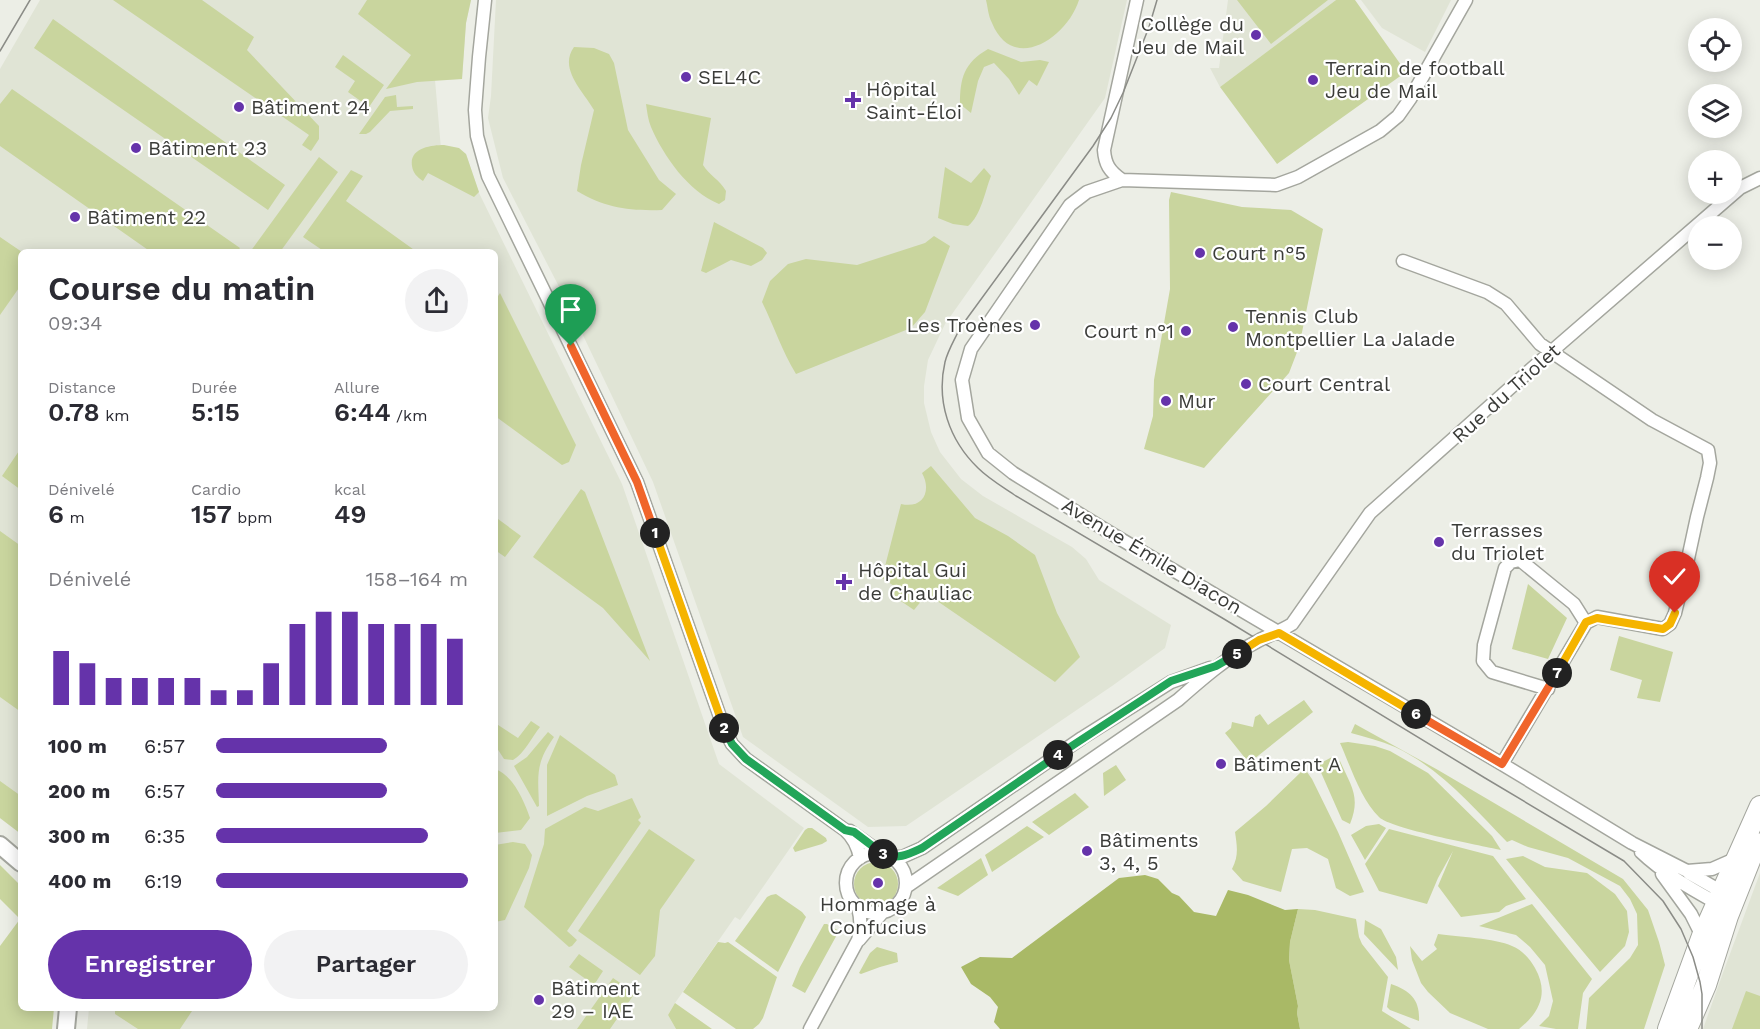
<!DOCTYPE html>
<html lang="fr">
<meta charset="utf-8">
<style>
body{margin:0;font-family:"Work Sans",sans-serif;background:#f2f2f3;color:#2b2b33;height:100vh;display:flex;flex-direction:column;font-size:22px;white-space:nowrap}
*{box-sizing:border-box;margin:0}
p{font-size:20px;color:#7c7c81}
.icon{flex:none;width:33px;height:33px;fill:none;stroke:currentColor;stroke-width:2;stroke-linecap:round;stroke-linejoin:round}
.map{position:relative;flex:1;overflow:hidden}
.details{position:absolute;left:18px;top:249px;width:480px;height:762px;display:flex;flex-direction:column;background:#fff;border-radius:9px;box-shadow:0 3px 15px #0003}
.details>*{flex:none}
.tools{position:absolute;left:1688px;top:18px;display:grid;gap:12px}
.tools a{display:grid;place-items:center;width:54px;height:54px;border-radius:50%;background:#fff;box-shadow:0 3px 15px #0003;font-size:30px}
.pin{position:absolute;display:grid;place-items:center;width:51px;height:51px;color:#fff;margin:-62px -26px;border-radius:50% 50% 50% 0;rotate:-45deg;box-shadow:0 0 6px #0007}
.pin .icon{rotate:45deg}
.km{position:absolute;width:30px;height:30px;margin:-15px;border-radius:50%;background:#222;color:#fff;font-size:16px;line-height:30px;text-align:center}
.round{display:grid;place-items:center;flex:none;width:63px;height:63px;border-radius:32px;background:#f2f2f3}
.head{display:flex;align-items:center;justify-content:space-between;height:102px;padding:0 30px}
h1{font-size:33px;font-weight:600;line-height:45px}
.figures{display:grid;grid-template-columns:repeat(3,1fr);gap:9px;height:102px;padding:6px 30px}
.figures div{display:grid;align-content:center}
.figures b{font-size:26px;font-weight:600}
.figures small{font-size:16px;font-weight:400}
.figures p{font-size:16px}
.chart{height:168px;padding:12px 30px}
.chart p{display:flex;justify-content:space-between}
.chart svg{width:100%;height:108px;margin-top:6px;stroke:#6533aa;stroke-width:6}
.button{display:flex;gap:12px;margin-top:auto;padding:12px 30px}
.button a{flex:1;height:69px;border-radius:36px;background:#6533aa;color:#fff;font-size:24px;font-weight:600;line-height:69px;text-align:center}
.button a+a{background:#f2f2f3;color:#2b2b33}
ul{padding:0 30px;list-style:none;font-size:20px}
li{display:grid;grid-template-columns:96px 72px 1fr;align-items:center;height:45px}
li i{height:15px;border-radius:8px;background:#6533aa}
.map>svg:first-child{display:block}
.built{fill:#e0e4d5}
.green{fill:#c9d59e}
.forest{fill:#a9b966}
.lines{fill:none;stroke-linecap:round;stroke-linejoin:round}
.street-casing{stroke:#a4a69e;stroke-width:15}
.secondary-casing{stroke:#a4a69e;stroke-width:20}
.primary-casing{stroke:#a4a69e;stroke-width:22}
.street{stroke:#fff;stroke-width:12}
.secondary{stroke:#fff;stroke-width:16}
.primary{stroke:#fff;stroke-width:20}
.tram{stroke:#8b8c87;stroke-width:1.5}
.split-1-casing{stroke:#fff;stroke-width:12}
.split-2-casing{stroke:#fff;stroke-width:12}
.split-3-casing{stroke:#fff;stroke-width:12}
.split-4-casing{stroke:#fff;stroke-width:12}
.split-5-casing{stroke:#fff;stroke-width:12}
.split-6-casing{stroke:#fff;stroke-width:12}
.split-7-casing{stroke:#fff;stroke-width:12}
.split-8-casing{stroke:#fff;stroke-width:12}
.split-1{stroke:#f0652b;stroke-width:8}
.split-2{stroke:#f5b400;stroke-width:8}
.split-3{stroke:#22a559;stroke-width:8}
.split-4{stroke:#22a559;stroke-width:8}
.split-5{stroke:#22a559;stroke-width:8}
.split-6{stroke:#f5b400;stroke-width:8}
.split-7{stroke:#f0652b;stroke-width:8}
.split-8{stroke:#f5b400;stroke-width:8}
.poi-dot{fill:#6533aa;stroke:#fff;stroke-width:2}
.labels{text-anchor:middle;dominant-baseline:central;stroke-width:4.5;stroke-linejoin:round;paint-order:stroke}
.poi-label{font-size:20px;fill:#3b3c39;stroke:#fff;text-anchor:start}
.street-label{font-size:20px;fill:#3b3c39;stroke:#fff}
</style>
<div class="map">
<svg width="1760" height="1029" viewBox="0 0 1760 1029">
<rect width="100%" height="100%" fill="#eceee6"/>
<path class="built" d="M40,0H471L466,23L462,79L435,80L441,149L466,154L479,193L622,484L719,764L804,828L740,920L735,917L675,1003L668,1015L676,1029H87L89,1008H495V252H21V834L0,818V69Z
M496,0H1127L1105,98L945,324L928,360L924,386V403L931,432L940,452L961,479L983,496L1072,547L1086,559L1099,580L1171,625L1165,648L1112,686L906,826L868,827L743,737L653,482L570,308L503,178L488,118L491,96Z
M1228,0H1336L1220,87L1210,68H1219Z
M1361,0H1451L1425,52L1382,28Z
M1760,873V1029H1703L1724,970Z"/>
<path class="green" d="M113,0H202L254,37L247,50L319,126V139L311,151L302,145L309,135Z
M367,0H471L466,23L462,79L417,82L386,89L411,55L358,14Z
M986,0H1079C1067,38 1013,74 992,23C988,15 988,8 986,0Z
M1237,0H1328L1271,44Z
M1336,0H1355L1406,72L1277,164L1220,87Z
M53,19L285,185L268,210L34,48Z
M574,47L594,48L609,54L614,63L628,130L659,180L676,194L662,210C628,211 606,208 577,191L581,165L594,110C584,92 558,69 574,47Z
M988,49L1021,62L1040,60L1049,62L1037,86L1029,80L1019,95L1009,79L994,63L984,67L978,81L971,113L960,104C960,78 964,63 988,49Z
M343,55L384,85L369,107L348,92L355,81L335,67Z
M12,89L240,248L237,252H151L0,146V104Z
M396,95L397,107L413,106V109L390,111L370,132L366,134H359L385,97Z
M646,104L711,118L703,165C709,175 720,180 726,191L725,200L719,204C688,191 664,157 651,127C648,120 647,111 646,104Z
M444,145L459,148L466,154L479,192L474,197L428,173L423,181C417,177 413,173 412,166C409,148 431,145 444,145Z
M319,157L338,172L280,252H250Z
M945,167L971,183L984,168L991,176C985,191 981,216 968,226L953,224L938,218Z
M351,170L363,176L346,201L417,252H325L303,237Z
M1171,192L1242,207L1291,210L1323,229L1299,347L1289,373L1204,468L1144,449L1153,416L1154,380L1170,289L1169,200Z
M714,222L763,248L767,253L762,260L751,266L731,260L706,273L701,271Z
M934,236L950,246L925,312L911,328L796,374C782,351 774,326 762,302L770,281L788,264L806,259L857,265L925,243Z
M0,237L22,252L21,285L0,315Z
M500,293L576,445L569,462L562,465L495,416V301Z
M21,448V490L2,476Z
M931,466L975,518L1008,536L1035,555L1057,613L1080,657L1055,682L927,594L914,610L889,593L894,586L882,578L901,504C923,509 932,491 922,473Z
M581,489L585,492L650,661L603,608L533,557Z
M498,519L521,536L505,557L495,550V524Z
M0,531L21,546V712L0,697Z
M1528,584L1567,618L1548,659L1512,649Z
M1619,636L1673,652L1660,702L1637,698L1642,680L1610,670Z
M1304,700L1313,712L1249,763L1225,733L1231,728L1232,722L1253,727L1255,717L1260,714L1268,725Z
M531,721L540,727C532,737 524,754 513,760L504,759L495,745V723L518,738Z
M1355,724L1438,770L1623,879L1648,910L1659,942L1665,965L1644,1029H1586L1589,998L1630,958L1638,945L1637,914L1630,899L1620,886L1568,858L1528,847L1512,840L1507,842C1473,807 1440,768 1395,747C1381,741 1365,737 1351,733Z
M548,732L554,737C535,764 538,775 539,806L537,807L514,766L527,757Z
M560,735L615,775L618,785L587,796L547,816V765Z
M1348,742L1375,746L1390,751L1428,773L1492,836L1501,850C1479,845 1391,829 1379,817C1361,800 1350,765 1340,743Z
M1332,757L1336,764L1340,761C1351,786 1361,797 1350,824L1342,820L1319,768V764Z
M1116,765L1126,780L1104,796L1103,773Z
M495,769C513,775 524,801 530,818L521,830L495,833Z
M1301,772H1307L1312,779L1338,832L1364,892L1350,896L1336,888L1328,859L1307,848L1292,849L1281,892L1243,881L1232,869C1239,856 1237,846 1235,832L1266,806Z
M0,781L21,796V834L0,818Z
M1075,793L1089,807L1049,835L1032,822Z
M632,798L641,817L638,820L641,823L567,931L577,940L572,946L569,947L524,907L544,844L545,829L585,807L598,811Z
M1379,824L1386,828L1365,860L1351,835L1366,826Z
M1027,826L1044,837L992,872L985,855Z
M808,828H812L826,838L827,841L822,844L795,852L793,848L805,830Z
M649,829L695,860L660,910L655,956L640,975L578,931Z
M1389,829L1493,856L1526,899L1506,906L1499,912L1461,917L1438,886L1453,851L1438,878L1427,904L1379,891L1365,864Z
M513,842L525,844L532,855L529,868L505,920L495,922V845Z
M1523,856L1545,867L1587,873L1615,894L1627,911L1629,932L1625,946L1600,972L1506,859Z
M981,858L988,875L958,896L937,888Z
M854 884a22 22 0 1 1 44 0a22 22 0 1 1-44 0Z
M0,865L21,886V1008H54L52,1029H0V946L20,919L0,899Z
M776,894L802,912L806,917L778,972L735,941L767,897L771,895Z
M1532,904L1592,979L1583,993L1578,1029H1556L1539,1026L1549,1016L1553,1001L1545,965L1530,947L1516,935L1479,926Z
M1298,909L1315,910L1356,919L1359,937L1362,944L1388,977L1382,1011L1411,1029H1300L1297,1013L1298,1006L1289,960L1290,942Z
M1365,920L1381,929L1396,957L1398,970L1364,934Z
M824,924H827L839,931L805,993L792,986L800,967Z
M1438,934C1458,937 1495,938 1512,946C1522,950 1530,959 1535,968C1549,993 1540,1012 1519,1029H1488L1450,1013L1428,992L1421,983L1412,960L1410,946L1422,961L1437,949L1434,945Z
M718,942L725,943L728,942L777,977L763,1018L759,1024L753,1029H736L683,992Z
M877,947L897,953L898,962L880,967L861,974L859,973L870,953Z
M579,954L603,971L594,985L569,967Z
M613,978L635,993L610,1029H577Z
M1391,984C1411,991 1420,1000 1419,1021L1390,1010L1387,1007Z
M1746,991L1760,996V1029H1732Z
M675,1003L712,1029H676L668,1015Z
M115,1008H194L180,1029H138L115,1014Z"/>
<path class="forest" d="M1145,875L1158,879L1172,893L1179,896L1194,912L1216,916L1228,890L1248,895L1285,910L1298,909L1290,942L1289,960L1298,1006L1297,1013L1300,1029H1000L994,1022L998,1007L990,997L971,984L961,967L980,957L1012,958L1119,878Z"/>
<g class="lines">
<defs>
<path id="street" d="M485,0L479,57L475,110L477,136L488,176L637,482L725,731L732,744L746,759L845,830C854,838 858,847 860,858
M1466,0L1410,99L1398,116L1380,131L1298,177L1276,185L1122,180L1087,192L1070,205L971,349L962,380L968,418L988,453L1013,473L1112,534L1502,764L1632,843L1687,871L1712,869L1737,858
M1122,180C1109,171 1105,164 1104,150L1137,0
M1403,261L1487,292L1506,304L1540,344L1652,420L1708,450L1710,463L1707,478L1697,517L1686,568L1675,613L1670,624L1663,629L1597,617L1586,623L1502,764
M1548,689L1492,672L1483,661L1484,645L1505,568L1511,562L1520,560L1574,604L1586,623
M850,831L881,853
M1641,852C1662,872 1688,887 1713,901L1720,898L1717,889L1689,873
M846 883a30 30 0 1 1 60 0a30 30 0 1 1-60 0Z
M890,857H902L922,848L1082,738L1171,682L1210,668
M1662,874L1691,914L1702,936
M906,887L1178,700C1203,678 1228,656 1258,641C1269,635 1281,631 1292,624L1370,513L1537,364L1740,188L1760,178
M859,940L882,913
M810,1029L858,940C862,929 861,919 858,907"/>
<path id="secondary" d="M0,845L21,863
M66,1029L68,1008"/>
<path id="primary" d="M1668,1029L1702,936L1760,806
M1687,1029L1706,985L1728,916L1757,843"/>
</defs>
<use href="#street" class="street-casing"/>
<use href="#secondary" class="secondary-casing"/>
<use href="#primary" class="primary-casing"/>
<use href="#street" class="street"/>
<use href="#secondary" class="secondary"/>
<use href="#primary" class="primary"/>
<path class="tram" d="M1157,0L1149,27L1123,93L1111,118L1093,146L960,328C955,339 948,350 945,362C936,401 949,440 978,468C989,479 1003,487 1016,496L1224,619L1485,778L1624,861L1663,901L1681,929L1693,957L1700,982L1702,994V1029
M0,51L30,0"/>
</g>
<g class="lines">
<defs>
<path id="split-1" d="M571,346L637,482L655,533"/>
<path id="split-2" d="M655,533L724,728"/>
<path id="split-3" d="M724,728L732,744L746,759L845,830L854,832L883,854"/>
<path id="split-4" d="M883,854C898,860 909,854 922,848L1058,755"/>
<path id="split-5" d="M1058,755L1171,681L1216,666L1237,654"/>
<path id="split-6" d="M1237,654L1259,640L1279,633L1416,714"/>
<path id="split-7" d="M1416,714L1502,764L1557,673"/>
<path id="split-8" d="M1557,673L1586,622L1597,618L1663,629L1670,624L1675,613"/>
</defs>
<use href="#split-1" class="split-1-casing"/>
<use href="#split-2" class="split-2-casing"/>
<use href="#split-3" class="split-3-casing"/>
<use href="#split-4" class="split-4-casing"/>
<use href="#split-5" class="split-5-casing"/>
<use href="#split-6" class="split-6-casing"/>
<use href="#split-7" class="split-7-casing"/>
<use href="#split-8" class="split-8-casing"/>
<use href="#split-1" class="split-1"/>
<use href="#split-2" class="split-2"/>
<use href="#split-3" class="split-3"/>
<use href="#split-4" class="split-4"/>
<use href="#split-5" class="split-5"/>
<use href="#split-6" class="split-6"/>
<use href="#split-7" class="split-7"/>
<use href="#split-8" class="split-8"/>
</g>
<g class="poi-dot">
<circle cx="1256" cy="35" r="6"/>
<circle cx="686" cy="77" r="6"/>
<circle cx="1313" cy="80" r="6"/>
<path d="M850 91h6v6h6v6h-6v6h-6v-6h-6v-6h6z"/>
<circle cx="239" cy="107" r="6"/>
<circle cx="136" cy="148" r="6"/>
<circle cx="75" cy="217" r="6"/>
<circle cx="1200" cy="253" r="6"/>
<circle cx="1035" cy="325" r="6"/>
<circle cx="1233" cy="327" r="6"/>
<circle cx="1186" cy="331" r="6"/>
<circle cx="1246" cy="384" r="6"/>
<circle cx="1166" cy="401" r="6"/>
<circle cx="1439" cy="542" r="6"/>
<path d="M841 573h6v6h6v6h-6v6h-6v-6h-6v-6h6z"/>
<circle cx="1221" cy="764" r="6"/>
<circle cx="1087" cy="851" r="6"/>
<circle cx="878" cy="883" r="6"/>
<circle cx="539" cy="1000" r="6"/>
</g>
<g class="labels">
<g class="poi-label">
<text x="1244" y="24" text-anchor="end">Collège du<tspan x="1244" dy="23">Jeu de Mail</tspan></text>
<text x="1325" y="68">Terrain de football<tspan x="1325" dy="23">Jeu de Mail</tspan></text>
<text x="698" y="77">SEL4C</text>
<text x="866" y="89">Hôpital<tspan x="866" dy="23">Saint-Éloi</tspan></text>
<text x="251" y="107">Bâtiment 24</text>
<text x="148" y="148">Bâtiment 23</text>
<text x="87" y="217">Bâtiment 22</text>
<text x="1212" y="253">Court n°5</text>
<text x="1245" y="316">Tennis Club<tspan x="1245" dy="23">Montpellier La Jalade</tspan></text>
<text x="1023" y="325" text-anchor="end">Les Troènes</text>
<text x="1174" y="331" text-anchor="end">Court n°1</text>
<text x="1258" y="384">Court Central</text>
<text x="1178" y="401">Mur</text>
<text x="1451" y="530">Terrasses<tspan x="1451" dy="23">du Triolet</tspan></text>
<text x="858" y="570">Hôpital Gui<tspan x="858" dy="23">de Chauliac</tspan></text>
<text x="1233" y="764">Bâtiment A</text>
<text x="1099" y="840">Bâtiments<tspan x="1099" dy="23">3, 4, 5</tspan></text>
<text x="878" y="904" text-anchor="middle">Hommage à<tspan x="878" dy="23">Confucius</tspan></text>
<text x="551" y="988">Bâtiment<tspan x="551" dy="23">29 – IAE</tspan></text>
</g>
<g class="street-label">
<text transform="translate(1506 393) rotate(-42)">Rue du Triolet</text>
<text transform="translate(1152 556) rotate(31)">Avenue Émile Diacon</text>
</g>
</g>
</svg>
<div class="tools">
<a><svg class="icon" aria-label="locate" viewBox="0 0 24 24"><circle cx="12" cy="12" r="6"/><path d="M12 2v4M12 18v4M2 12h4M18 12h4"/></svg></a>
<a><svg class="icon" aria-label="layers" viewBox="0 0 24 24"><path d="M12 4l9 5-9 5-9-5zM3 14l9 5 9-5"/></svg></a>
<a>+</a>
<a>−</a>
</div>
<div class="pin" style="left:571px;top:346px;background:#1e9e55"><svg class="icon" aria-label="arrive" viewBox="0 0 24 24"><path d="M6 21V4h12l-3 4 3 4H6"/></svg></div>
<div class="pin" style="left:1675px;top:613px;background:#d93025"><svg class="icon" aria-label="check" viewBox="0 0 24 24"><path d="M5 12l5 5 9-10"/></svg></div>
<b class="km" style="left:655px;top:533px">1</b>
<b class="km" style="left:724px;top:728px">2</b>
<b class="km" style="left:883px;top:854px">3</b>
<b class="km" style="left:1058px;top:755px">4</b>
<b class="km" style="left:1237px;top:654px">5</b>
<b class="km" style="left:1416px;top:714px">6</b>
<b class="km" style="left:1557px;top:673px">7</b>
<section class="details">
<div class="head"><div><h1>Course du matin</h1><p>09:34</p></div><a class="round"><svg class="icon" aria-label="share" viewBox="0 0 24 24"><path d="M12 15V3M7 8l5-5 5 5M5 13v7h14v-7"/></svg></a></div>
<div class="figures">
<div><p>Distance</p><b>0.78<small> km</small></b></div>
<div><p>Durée</p><b>5:15</b></div>
<div><p>Allure</p><b>6:44<small> /km</small></b></div>
</div>
<div class="figures">
<div><p>Dénivelé</p><b>6<small> m</small></b></div>
<div><p>Cardio</p><b>157<small> bpm</small></b></div>
<div><p>kcal</p><b>49</b></div>
</div>
<div class="chart"><p><span>Dénivelé</span>158–164 m</p>
<svg viewBox="0 0 160 44" preserveAspectRatio="none"><path d="M5 44V22M15 44V27M25 44V33M35 44V33M45 44V33M55 44V33M65 44V38M75 44V38M85 44V27M95 44V11M105 44V6M115 44V6M125 44V11M135 44V11M145 44V11M155 44V17"/></svg>
</div>
<ul>
<li><b>100 m</b>6:57<i style="width:68%"></i></li>
<li><b>200 m</b>6:57<i style="width:68%"></i></li>
<li><b>300 m</b>6:35<i style="width:84%"></i></li>
<li><b>400 m</b>6:19<i style="width:100%"></i></li>
</ul>
<div class="button"><a>Enregistrer</a><a>Partager</a></div>
</section>
</div>
